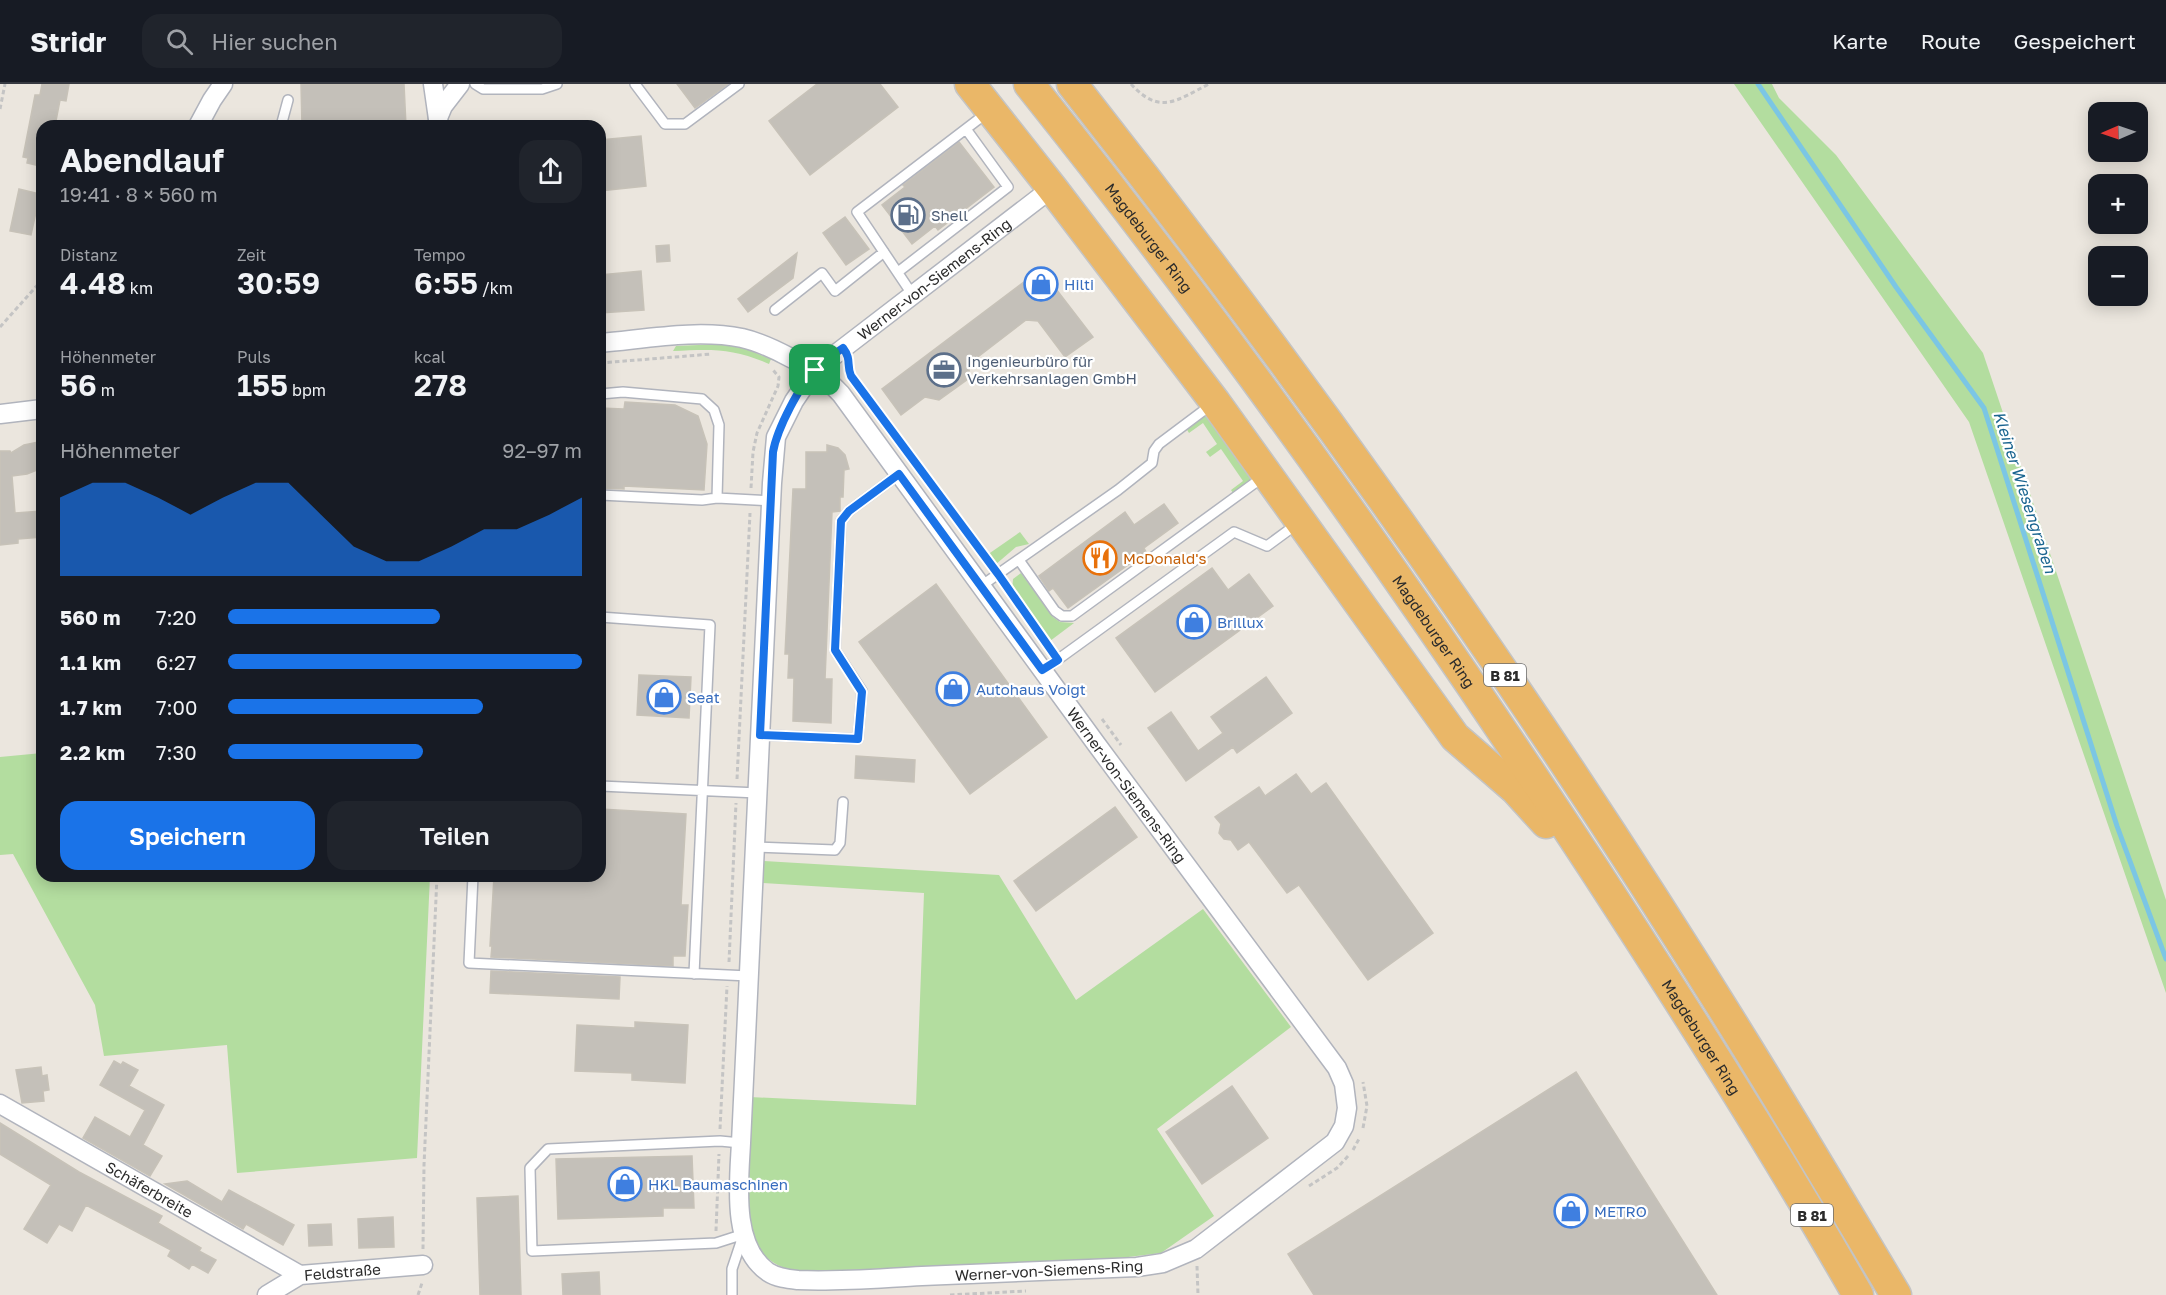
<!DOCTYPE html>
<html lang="de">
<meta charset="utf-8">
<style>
body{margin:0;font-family:"Golos Text",sans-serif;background:#20242c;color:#f1f3f6;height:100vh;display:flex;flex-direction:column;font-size:22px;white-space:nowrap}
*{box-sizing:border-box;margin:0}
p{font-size:20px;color:#9ea1a6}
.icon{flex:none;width:33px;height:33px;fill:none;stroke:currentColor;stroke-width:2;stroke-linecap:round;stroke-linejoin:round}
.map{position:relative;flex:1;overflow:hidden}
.sheet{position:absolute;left:36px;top:36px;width:570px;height:762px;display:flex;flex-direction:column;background:#171b24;border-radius:18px;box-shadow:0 3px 15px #0003}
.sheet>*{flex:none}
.needle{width:39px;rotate:268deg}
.tools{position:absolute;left:2088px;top:18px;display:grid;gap:12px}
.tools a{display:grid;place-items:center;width:60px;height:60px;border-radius:12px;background:#171b24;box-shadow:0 3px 15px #0003;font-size:30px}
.pin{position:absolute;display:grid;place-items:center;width:51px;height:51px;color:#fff;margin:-26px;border-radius:12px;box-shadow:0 3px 9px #0006}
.round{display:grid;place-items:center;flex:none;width:63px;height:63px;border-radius:18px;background:#20242c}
.head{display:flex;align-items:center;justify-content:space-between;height:102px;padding:0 24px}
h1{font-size:33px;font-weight:600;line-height:45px}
.figures{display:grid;grid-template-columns:repeat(3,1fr);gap:9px;height:102px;padding:6px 24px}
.figures div{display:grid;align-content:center}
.figures b{font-size:30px;font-weight:600}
.figures small{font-size:16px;font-weight:400}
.figures p{font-size:16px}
.chart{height:168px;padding:12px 24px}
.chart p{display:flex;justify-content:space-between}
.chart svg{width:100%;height:108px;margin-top:6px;fill:#1a73e8;opacity:.7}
.button{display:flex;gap:12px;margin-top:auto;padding:12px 24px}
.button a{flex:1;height:69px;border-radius:18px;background:#1a73e8;color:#fff;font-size:24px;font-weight:600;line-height:69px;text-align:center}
.button a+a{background:#20242c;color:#f1f3f6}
ul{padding:0 24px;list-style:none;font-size:20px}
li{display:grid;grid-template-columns:96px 72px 1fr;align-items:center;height:45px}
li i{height:15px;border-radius:8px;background:#1a73e8}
header{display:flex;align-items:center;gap:36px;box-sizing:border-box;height:84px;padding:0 30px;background:#171b24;border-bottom:2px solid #363941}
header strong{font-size:28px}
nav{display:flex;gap:33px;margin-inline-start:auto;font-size:21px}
.search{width:420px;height:54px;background:#20242c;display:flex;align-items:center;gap:15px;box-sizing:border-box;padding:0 21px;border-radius:18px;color:#9ea1a6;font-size:22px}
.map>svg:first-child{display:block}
.green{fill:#b3dd9f}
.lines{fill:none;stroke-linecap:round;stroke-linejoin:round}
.stream{stroke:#7bc6e4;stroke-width:5}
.building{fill:#c4c0b9;stroke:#c7c2b8;stroke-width:1.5}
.service-casing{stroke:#b1b4bd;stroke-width:12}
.minor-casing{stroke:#b1b4bd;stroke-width:21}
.trunk-casing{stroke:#c4c4c4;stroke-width:33}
.path{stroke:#c4c4c4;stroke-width:3;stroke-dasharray:4.5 3;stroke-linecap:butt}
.service{stroke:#fff;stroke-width:9}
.minor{stroke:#fff;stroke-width:18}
.trunk{stroke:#eab768;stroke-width:30}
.route-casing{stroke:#fff;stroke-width:12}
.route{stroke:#1a73e8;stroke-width:8}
.labels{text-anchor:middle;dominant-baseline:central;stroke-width:4.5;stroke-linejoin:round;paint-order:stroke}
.shield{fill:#fff;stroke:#6b6b6b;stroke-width:1.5}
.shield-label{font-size:14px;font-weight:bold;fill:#2b2b2b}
.service-label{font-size:15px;fill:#4e5e75;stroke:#fff;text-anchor:start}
.street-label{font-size:15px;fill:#2b2b2b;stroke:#fff}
.shop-label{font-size:15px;fill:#366cbe;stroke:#fff;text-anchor:start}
.food-label{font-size:15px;fill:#c56008;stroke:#fff;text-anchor:start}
.water-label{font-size:16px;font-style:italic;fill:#1a6590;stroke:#fff}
</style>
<header>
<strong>Stridr</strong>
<div class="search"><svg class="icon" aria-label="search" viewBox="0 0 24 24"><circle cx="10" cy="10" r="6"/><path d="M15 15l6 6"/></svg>Hier suchen</div>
<nav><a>Karte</a><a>Route</a><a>Gespeichert</a></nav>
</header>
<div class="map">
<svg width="2166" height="1211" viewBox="0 0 2166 1211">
<rect width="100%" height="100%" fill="#ebe6de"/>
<path class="green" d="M1734,0H1772L1779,14L1836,71L1983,269L2166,816V909L1969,338Z
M721,260L746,265L771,275L769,280C733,264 712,265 673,267L676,262Z
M1210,328L1257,392L1233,409L1231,406L1243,397L1221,365L1210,373L1206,368L1217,360L1203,339L1189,349L1186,344L1203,329Z
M1020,448L1029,460L1016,463L995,481L987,471Z
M1021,489L1053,533L1060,538L1074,539L1050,557L1012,507L1013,495Z
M42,669V792H430L417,1074L237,1089L227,961L104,972L95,921L13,770L0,771V673Z
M764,777L999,791L1076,916L1203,825L1291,943L1157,1045L1214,1132L1161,1169L1120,1174L803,1188C743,1181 747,1131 748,1083C749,1060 750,1037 750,1013L916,1021L924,809L763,799Z"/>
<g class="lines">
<path class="stream" d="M1758,0L1896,203L1984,324L2117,742L2166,875"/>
</g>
<path class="building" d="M42,0H69L66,17L60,16L55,42H42L40,82L27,79L28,74L23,73L35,11H40Z
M301,0H404L406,42H302Z
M677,0H728L695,24Z
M817,0H880L898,23L810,91L769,37Z
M641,52L646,102L600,107V56Z
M959,58L994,103L938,146L935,142L912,160L882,121L905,103L903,101Z
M19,105L40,110L31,151L10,147Z
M845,133L869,165L846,181L823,149Z
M669,161L670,177L657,178L656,162Z
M797,169L793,194L748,228L738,215Z
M641,187L644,226L600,229V191Z
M1039,194L1046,196L1053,201L1093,253L1065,273L1038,237L1026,236L970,279L968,295L939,316L925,313L901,331L882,305L1024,198Z
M625,318L675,321L698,332L707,360L704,406L624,402V405L600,404V324L624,325Z
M38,358L42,369V384L27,390L12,392L15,429L42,427V453L18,455V459L0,461V367H10L11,369L24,361Z
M827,361L838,364L845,371L849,385L844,386L843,413H840V427L832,428L825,595H832L831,639L793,637L794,594H788L789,570H785L793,405H806V368H827Z
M1164,420L1178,439L1144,464L1146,468L1068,524L1053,504L1049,507L1039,492L1125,428L1134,441Z
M1212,484L1228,506L1249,490L1273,522L1155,608L1116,554Z
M936,500L1047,653L970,710L859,558Z
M639,591L691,593L689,634L637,631Z
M1266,593L1292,629L1237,669L1233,663L1186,697L1148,644L1171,628L1198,667L1223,649L1211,633Z
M856,672L915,676L914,698L855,694Z
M1296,690L1311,710L1326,699L1433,849L1368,896L1299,801L1287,809L1249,758L1238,766L1231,756L1224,755L1219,749L1221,740L1215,733L1259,703L1265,712Z
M1115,723L1137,753L1036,827L1014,797Z
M600,725L686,730L681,821H688L685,872H673V882L491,873L492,862H490L494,792H600Z
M491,887L620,893L619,915L490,909Z
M635,938L688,941L685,999L632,996V989L575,987L577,941L635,944Z
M114,977L121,981L123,978L138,986L129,1002L164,1021L143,1061L162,1072L150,1092L83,1054L95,1033L130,1053L145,1026L100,1001Z
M41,983L42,992L47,991L49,1006L43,1007L44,1017L22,1019L16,986Z
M1576,988L1717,1211H1314L1288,1170Z
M1232,1002L1268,1054L1202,1100L1166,1048Z
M0,1039L79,1088L162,1132L158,1139L201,1164L199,1167L216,1176L208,1189L192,1180L189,1185L168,1172L171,1166L86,1121L72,1147L59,1140L47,1159L24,1145L51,1101L0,1070Z
M692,1072L694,1124H663V1132L558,1135L556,1075Z
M187,1097L222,1118L229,1106L294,1141L283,1161L246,1140L243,1145L165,1100Z
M518,1112L521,1211H480L477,1114Z
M393,1133L394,1163L359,1164L358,1135Z
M331,1140L332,1161L309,1162L308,1141Z
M599,1188L600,1211H563L562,1190Z"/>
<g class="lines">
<defs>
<path id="service" d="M475,0L483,5H542L557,0
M635,0L665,40H685L739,0
M281,42L288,16
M898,188L1008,103L966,45
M912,210L857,128L988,28
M775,226L822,189L835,207L884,168
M600,310L623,308L702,315L714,326L719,341L717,414L771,417
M600,411L702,416L717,414
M1019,476L1055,527L1062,532H1072L1263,393
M981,502L1118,406L1152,379L1154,367L1159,360L1211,321
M600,533L710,541L694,890
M1042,587L1234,448L1267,462L1297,440
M760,651L858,655L862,607L835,566L841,437L849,427L899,390
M600,702L758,709
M755,763L835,766L840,759L843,718
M473,792L469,879L749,892
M741,1059L720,1057L548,1065L530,1084L532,1167L716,1159L744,1150
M732,1211V1185L743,1152"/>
<g id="minor">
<path d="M433,0L439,42"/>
<path d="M438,34L443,22L460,0"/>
<path d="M198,42L212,16L223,0"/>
<path id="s1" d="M600,259C646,255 697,245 742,254C759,258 774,265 789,273C810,283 825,293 841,310L1097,661L1337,984L1344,1000L1347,1024L1344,1042L1335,1058L1196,1165L1163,1179L1137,1183C1065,1186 993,1189 922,1192C881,1194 839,1198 798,1196C788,1195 777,1194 768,1188C731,1162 739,1098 741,1059L772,399L776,353L794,317L815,286L1052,104"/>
<path d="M0,330L42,325"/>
<path id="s2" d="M0,1020L300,1191"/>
<path id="s3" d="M267,1211L300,1191L423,1181"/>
</g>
<g id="trunk">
<path d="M970,0L1052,104L1215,318L1455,653L1515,705L1546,739"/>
<path id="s4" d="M1029,0C1231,252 1417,515 1594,785C1685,925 1775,1066 1858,1211"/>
<path d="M1072,0C1314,308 1542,630 1748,965C1798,1046 1847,1129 1896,1211"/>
</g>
</defs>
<use href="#service" class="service-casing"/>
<use href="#minor" class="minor-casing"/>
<use href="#trunk" class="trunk-casing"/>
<path class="path" d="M1131,0C1160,32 1177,16 1209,0
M0,25L5,0
M0,243L42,196
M600,279L712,270
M751,404L753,368L757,349L778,302L779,293L773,286
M957,436L991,482
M1005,501L1029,535
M1102,635L1121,661
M737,695L750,429
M729,878L736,719
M1363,1044L1367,1022L1363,998
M720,1045L727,902
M1353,1066L1360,1053
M1309,1102L1337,1084L1349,1071
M716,1147L719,1070
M423,1165L424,1081L437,792
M1197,1182L1198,1211
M418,1211L422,1199
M950,1211L1026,1207"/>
<use href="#service" class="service"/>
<use href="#minor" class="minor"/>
<use href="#trunk" class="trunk"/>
</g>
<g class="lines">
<defs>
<path id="route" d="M843,264C852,276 846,280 851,292L998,490L1058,576L1042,586L899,390L849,427L841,437L835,566L862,608L858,655L760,651L773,368C777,345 800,300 817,284C824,277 834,270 843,264Z"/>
</defs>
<use href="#route" class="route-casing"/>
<use href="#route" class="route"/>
</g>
<defs>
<symbol id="fuel-ring" viewBox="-11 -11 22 22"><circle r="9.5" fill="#fff" stroke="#5c6f8a" stroke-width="1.5"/><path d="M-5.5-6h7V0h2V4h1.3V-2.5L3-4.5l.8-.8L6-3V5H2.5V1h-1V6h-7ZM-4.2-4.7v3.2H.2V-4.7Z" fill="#5c6f8a"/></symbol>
<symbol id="shop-ring" viewBox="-11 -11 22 22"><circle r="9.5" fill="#fff" stroke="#3f7fe0" stroke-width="1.5"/><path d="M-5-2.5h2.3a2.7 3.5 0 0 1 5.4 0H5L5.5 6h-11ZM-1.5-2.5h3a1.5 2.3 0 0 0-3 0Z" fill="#3f7fe0"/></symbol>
<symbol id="office-ring" viewBox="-11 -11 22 22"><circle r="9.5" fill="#fff" stroke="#5c6f8a" stroke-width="1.5"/><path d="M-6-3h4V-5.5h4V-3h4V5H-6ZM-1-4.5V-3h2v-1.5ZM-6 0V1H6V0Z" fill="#5c6f8a"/></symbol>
<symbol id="restaurant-ring" viewBox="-11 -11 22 22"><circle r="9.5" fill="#fff" stroke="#e8710a" stroke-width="1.5"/><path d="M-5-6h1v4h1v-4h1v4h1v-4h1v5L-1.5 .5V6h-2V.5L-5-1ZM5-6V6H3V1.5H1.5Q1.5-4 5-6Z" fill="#e8710a"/></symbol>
</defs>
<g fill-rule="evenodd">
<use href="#fuel-ring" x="889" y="112" width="38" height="38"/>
<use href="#shop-ring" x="1022" y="181" width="38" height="38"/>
<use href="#office-ring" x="925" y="267" width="38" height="38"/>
<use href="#restaurant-ring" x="1081" y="455" width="38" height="38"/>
<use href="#shop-ring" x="1175" y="519" width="38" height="38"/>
<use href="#shop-ring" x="934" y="586" width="38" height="38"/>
<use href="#shop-ring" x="645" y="594" width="38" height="38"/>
<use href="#shop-ring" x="606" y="1081" width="38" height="38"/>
<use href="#shop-ring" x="1552" y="1108" width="38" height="38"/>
</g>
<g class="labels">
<g class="shield">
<rect x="1484" y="580" width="42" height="22" rx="4.5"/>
<rect x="1791" y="1120" width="42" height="22" rx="4.5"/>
</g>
<g class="shield-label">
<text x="1505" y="591">B 81</text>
<text x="1812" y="1131">B 81</text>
</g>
<g class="service-label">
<text x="931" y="131">Shell</text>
<text x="967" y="277">Ingenieurbüro für<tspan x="967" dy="17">Verkehrsanlagen GmbH</tspan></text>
</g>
<g class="street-label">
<text stroke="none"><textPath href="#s4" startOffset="195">Magdeburger Ring</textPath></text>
<text stroke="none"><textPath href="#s1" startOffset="2853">Werner-von-Siemens-Ring</textPath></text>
<text stroke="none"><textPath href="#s4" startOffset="681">Magdeburger Ring</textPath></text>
<text stroke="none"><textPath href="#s1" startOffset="742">Werner-von-Siemens-Ring</textPath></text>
<text stroke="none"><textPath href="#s4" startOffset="1167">Magdeburger Ring</textPath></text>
<text stroke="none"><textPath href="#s2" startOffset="172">Schäferbreite</textPath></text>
<text transform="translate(1049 1186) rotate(-3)">Werner-von-Siemens-Ring</text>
<text stroke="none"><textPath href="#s3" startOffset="81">Feldstraße</textPath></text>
</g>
<g class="shop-label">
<text x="1064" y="200">Hilti</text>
<text x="1217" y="538">Brillux</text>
<text x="976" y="605">Autohaus Voigt</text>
<text x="687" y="613">Seat</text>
<text x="648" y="1100">HKL Baumaschinen</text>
<text x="1594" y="1127">METRO</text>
</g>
<g class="food-label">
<text x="1123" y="474">McDonald's</text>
</g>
<g class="water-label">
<text transform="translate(2025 408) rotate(72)">Kleiner Wiesengraben</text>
</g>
</g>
</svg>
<div class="tools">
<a><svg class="needle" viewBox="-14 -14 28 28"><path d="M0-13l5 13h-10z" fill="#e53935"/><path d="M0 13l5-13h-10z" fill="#9ea1a6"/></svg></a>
<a>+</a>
<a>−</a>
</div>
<div class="pin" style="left:815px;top:286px;background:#1e9e55"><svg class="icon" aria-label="arrive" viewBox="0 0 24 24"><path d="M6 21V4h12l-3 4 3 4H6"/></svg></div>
<section class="sheet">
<div class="head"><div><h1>Abendlauf</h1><p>19:41 · 8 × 560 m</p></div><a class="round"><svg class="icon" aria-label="share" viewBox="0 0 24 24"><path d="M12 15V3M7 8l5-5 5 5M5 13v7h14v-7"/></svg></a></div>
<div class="figures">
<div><p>Distanz</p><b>4.48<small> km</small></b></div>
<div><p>Zeit</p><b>30:59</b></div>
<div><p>Tempo</p><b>6:55<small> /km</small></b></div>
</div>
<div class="figures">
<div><p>Höhenmeter</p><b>56<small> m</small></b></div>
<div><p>Puls</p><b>155<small> bpm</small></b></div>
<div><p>kcal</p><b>278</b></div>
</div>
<div class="chart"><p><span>Höhenmeter</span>92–97 m</p>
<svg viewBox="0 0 160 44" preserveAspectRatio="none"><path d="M0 44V12L10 6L20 6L30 12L40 19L50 12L60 6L70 6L80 19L90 32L100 38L110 38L120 32L130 25L140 25L150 19L160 12V44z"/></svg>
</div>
<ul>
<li><b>560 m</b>7:20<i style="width:60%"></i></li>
<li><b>1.1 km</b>6:27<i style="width:100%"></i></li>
<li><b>1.7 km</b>7:00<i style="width:72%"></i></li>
<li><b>2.2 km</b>7:30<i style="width:55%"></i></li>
</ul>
<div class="button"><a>Speichern</a><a>Teilen</a></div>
</section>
</div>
